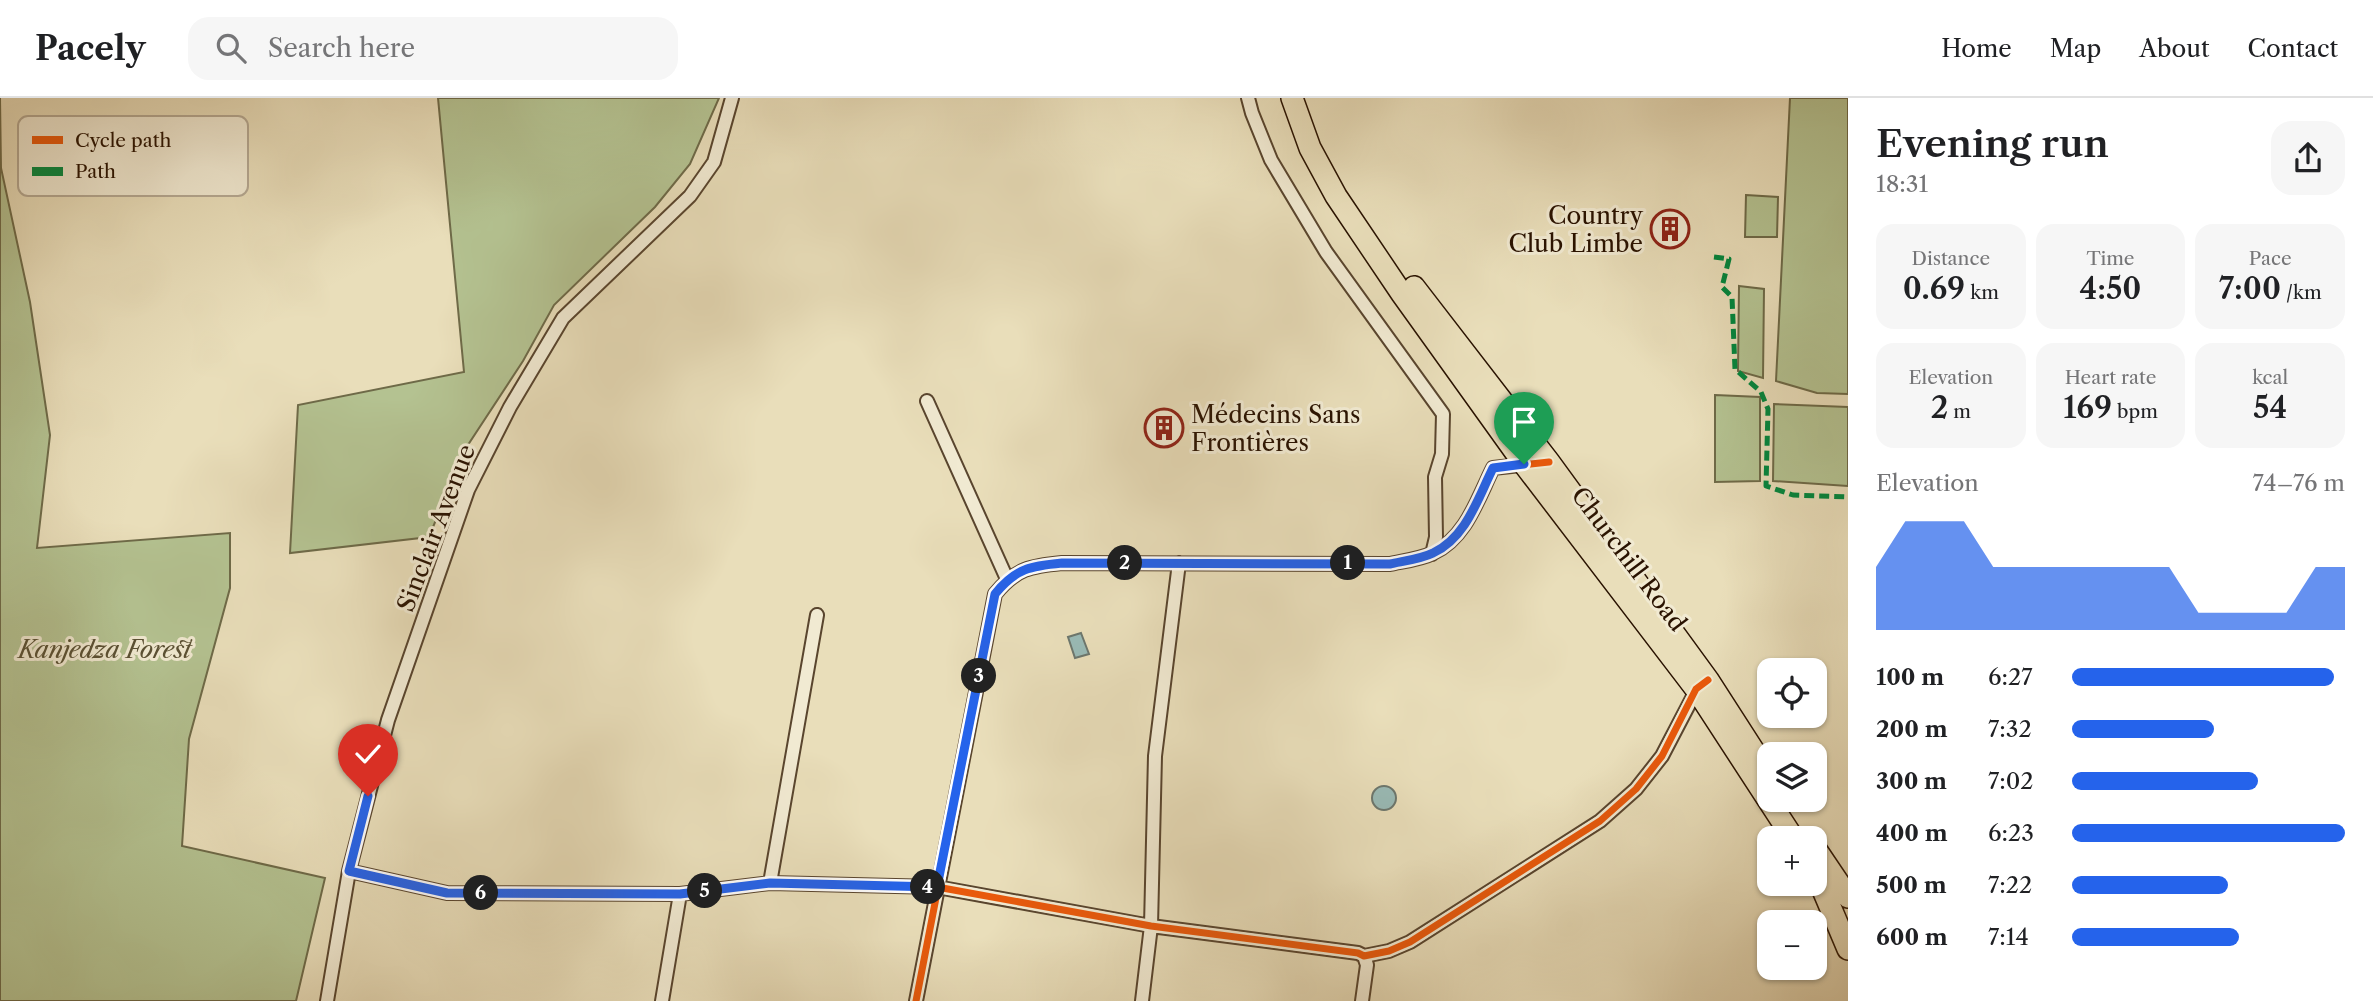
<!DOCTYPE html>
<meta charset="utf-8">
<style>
body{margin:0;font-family:"Libre Caslon Text",serif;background:#f6f6f6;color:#202124;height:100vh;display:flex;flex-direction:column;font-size:26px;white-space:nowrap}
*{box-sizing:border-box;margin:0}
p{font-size:23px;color:#757577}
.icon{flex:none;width:38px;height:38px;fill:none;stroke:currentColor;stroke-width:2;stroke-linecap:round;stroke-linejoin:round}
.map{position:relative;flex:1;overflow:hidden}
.panel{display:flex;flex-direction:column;background:#fff;width:525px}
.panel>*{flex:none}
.fabs{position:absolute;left:1757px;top:560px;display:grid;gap:14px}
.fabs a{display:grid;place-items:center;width:70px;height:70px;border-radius:14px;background:#fff;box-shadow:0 2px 5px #0004;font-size:35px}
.pin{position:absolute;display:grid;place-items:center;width:60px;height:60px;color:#fff;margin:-72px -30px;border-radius:50% 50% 50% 0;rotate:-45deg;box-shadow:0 0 7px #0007}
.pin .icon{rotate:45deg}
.km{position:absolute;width:35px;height:35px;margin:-18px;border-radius:50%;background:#222;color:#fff;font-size:19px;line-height:35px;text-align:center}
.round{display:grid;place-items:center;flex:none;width:74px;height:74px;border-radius:21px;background:#f6f6f6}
.headline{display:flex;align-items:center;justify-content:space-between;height:119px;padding:0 28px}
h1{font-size:38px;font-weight:600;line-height:52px}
.figures{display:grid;grid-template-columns:repeat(3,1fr);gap:10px;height:119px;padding:7px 28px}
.figures div{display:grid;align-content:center;border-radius:18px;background:#f6f6f6;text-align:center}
.figures b{font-size:30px;font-weight:600}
.figures small{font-size:19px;font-weight:400}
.figures p{font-size:19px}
.chart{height:196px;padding:14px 28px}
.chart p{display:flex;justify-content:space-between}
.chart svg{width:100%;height:126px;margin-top:7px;fill:#2563eb;opacity:.7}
ul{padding:0 28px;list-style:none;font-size:23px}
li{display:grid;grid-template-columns:112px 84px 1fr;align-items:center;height:52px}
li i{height:18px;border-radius:9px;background:#2563eb}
header{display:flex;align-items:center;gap:42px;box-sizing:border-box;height:98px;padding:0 35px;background:#fff;border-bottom:2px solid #e0e0e0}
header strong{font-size:33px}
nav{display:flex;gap:38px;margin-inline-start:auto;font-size:24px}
.search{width:490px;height:63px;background:#f6f6f6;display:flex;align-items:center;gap:18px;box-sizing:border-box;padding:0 24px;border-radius:21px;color:#757577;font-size:26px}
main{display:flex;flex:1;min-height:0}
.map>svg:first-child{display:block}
.green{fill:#b4c291;stroke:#6e6a48;stroke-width:2}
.water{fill:#99bbb7;stroke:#6c776e;stroke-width:2}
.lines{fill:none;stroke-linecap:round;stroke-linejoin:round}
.minor-casing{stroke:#59452e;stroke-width:16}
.trunk-casing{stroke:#291200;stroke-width:24}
.minor{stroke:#f1ead2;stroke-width:12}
.trunk{stroke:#e9deba;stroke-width:21}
.quiet{stroke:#00873e;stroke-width:5;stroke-dasharray:10 5;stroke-linecap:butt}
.cycleway-casing{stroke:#f1ead2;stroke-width:11}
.cycleway{stroke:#e8590c;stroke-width:7}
.route-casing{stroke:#fff;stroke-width:14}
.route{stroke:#2563eb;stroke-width:9}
.labels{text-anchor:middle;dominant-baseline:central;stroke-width:6;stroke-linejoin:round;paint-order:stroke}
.poi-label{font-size:24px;fill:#291200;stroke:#f1ead2;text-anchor:end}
.street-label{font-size:24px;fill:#291200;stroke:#f1ead2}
.park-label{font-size:24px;font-style:italic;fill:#5a5033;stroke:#f1ead2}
.key{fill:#f1ead2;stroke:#b5a993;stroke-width:2}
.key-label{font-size:19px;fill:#291200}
</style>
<header>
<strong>Pacely</strong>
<div class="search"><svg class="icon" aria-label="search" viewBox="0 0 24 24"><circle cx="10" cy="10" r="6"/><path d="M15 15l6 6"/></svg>Search here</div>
<nav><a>Home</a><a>Map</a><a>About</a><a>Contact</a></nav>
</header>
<main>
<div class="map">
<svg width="1848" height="903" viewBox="0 0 1848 903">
<rect width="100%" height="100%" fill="#e9deba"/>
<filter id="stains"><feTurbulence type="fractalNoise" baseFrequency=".00286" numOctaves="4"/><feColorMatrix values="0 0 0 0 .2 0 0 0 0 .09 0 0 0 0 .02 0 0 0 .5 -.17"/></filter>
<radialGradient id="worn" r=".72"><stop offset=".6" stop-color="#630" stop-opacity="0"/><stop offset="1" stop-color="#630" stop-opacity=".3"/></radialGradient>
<path class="green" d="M0,0L1,70L30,204L50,337L37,450L230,435V490L189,641L182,748L325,780L296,903H0Z
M438,0H719L690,66L655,109L554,207L523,263L464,353L429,439L290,455L298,307L464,274Z
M1790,0H1848V296L1817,295L1776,283Z
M1746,97L1778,99L1777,139H1745Z
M1739,188L1764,191L1763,280L1738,273Z
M1715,297L1760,299V383L1715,384Z
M1774,306L1848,309V388L1773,383Z"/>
<path class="water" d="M1081,535L1089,556L1075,560L1068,539Z
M1372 700a12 12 0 1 1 24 0a12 12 0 1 1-24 0Z"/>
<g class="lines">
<defs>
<path id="minor" d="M1248,0L1252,15L1271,62L1326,154L1443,316L1442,356L1435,379L1436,439L1432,456
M927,303L1007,481
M349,773L447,795L680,796L770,785L937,789L1151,828L1358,855L1364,858L1389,853L1410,844L1600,723L1636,691L1662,658L1698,589
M770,785L817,517
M327,903L349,773L388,622L468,392L510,309L563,220L690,98L714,64L732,0
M662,903L680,796
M916,903L995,496C1016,470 1031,468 1062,465L1390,466C1404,463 1421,461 1433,455C1466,440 1478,400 1493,370L1529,366
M1142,903L1151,828L1155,658L1179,465
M1362,903L1367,867L1364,858"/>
<path id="trunk" d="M1292,0L1310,50L1336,98L1402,196L1524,366L1696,591L1793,740
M1414,189L1549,364L1708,582L1764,669
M1815,750L1848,799
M1815,773L1848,851"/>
</defs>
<use href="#minor" class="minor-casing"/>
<use href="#trunk" class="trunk-casing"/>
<use href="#minor" class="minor"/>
<use href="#trunk" class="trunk"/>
<path class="quiet" d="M1714,159L1729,161L1722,189L1732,199L1735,271L1761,294L1768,311L1766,388L1793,397L1848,399"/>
<defs>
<path id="cycleway" d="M349,773L447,795L680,796L770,785L937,789L1151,828L1358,855L1364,858L1389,853L1410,844L1600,723L1636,691L1662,658L1696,591L1708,582
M916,903L995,496C1016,470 1031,468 1062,465L1390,466C1404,463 1421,461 1433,455C1466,440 1478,400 1493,370L1549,364"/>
</defs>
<use href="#cycleway" class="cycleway-casing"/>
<use href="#cycleway" class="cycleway"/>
</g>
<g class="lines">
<defs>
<path id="route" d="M368,698L349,773L447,795L680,796L770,785L937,789L995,496C1016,470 1031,468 1062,465L1390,466C1404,463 1421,461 1433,455C1466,440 1478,400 1493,370L1524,366"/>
</defs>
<use href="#route" class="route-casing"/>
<use href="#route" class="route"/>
</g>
<defs>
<symbol id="building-ring" viewBox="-11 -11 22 22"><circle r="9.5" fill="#f1ead2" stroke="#8f2418" stroke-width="1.5"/><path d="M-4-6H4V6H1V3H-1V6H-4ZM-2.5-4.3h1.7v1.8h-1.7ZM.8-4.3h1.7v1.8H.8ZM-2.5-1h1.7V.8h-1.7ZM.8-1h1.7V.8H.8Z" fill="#8f2418"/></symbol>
</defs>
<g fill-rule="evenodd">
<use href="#building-ring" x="1648" y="109" width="44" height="44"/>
<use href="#building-ring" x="1142" y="308" width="44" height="44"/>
</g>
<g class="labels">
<g class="poi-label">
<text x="1643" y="117">Country<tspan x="1643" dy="28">Club Limbe</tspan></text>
<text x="1191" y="316" text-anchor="start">Médecins Sans<tspan x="1191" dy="28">Frontières</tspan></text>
</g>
<g class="street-label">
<text transform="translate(436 430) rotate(-69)">Sinclair Avenue</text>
<text transform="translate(1629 461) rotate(53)">Churchill Road</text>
</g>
<g class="park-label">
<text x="105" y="551">Kanjedza Forest</text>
</g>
</g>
<rect x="18" y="18" width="230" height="80" rx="10" class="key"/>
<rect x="32" y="38" width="31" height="8" fill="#e8590c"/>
<rect x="32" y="69" width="31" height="9" fill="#00873e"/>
<g class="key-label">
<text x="75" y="49">Cycle path</text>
<text x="75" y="80">Path</text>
</g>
<rect width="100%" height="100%" filter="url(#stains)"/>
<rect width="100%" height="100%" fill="url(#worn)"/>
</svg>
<div class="fabs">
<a><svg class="icon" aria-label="locate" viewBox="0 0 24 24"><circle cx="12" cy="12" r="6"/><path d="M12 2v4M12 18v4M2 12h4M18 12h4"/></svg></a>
<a><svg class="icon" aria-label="layers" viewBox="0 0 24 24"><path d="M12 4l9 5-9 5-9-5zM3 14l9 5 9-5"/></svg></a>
<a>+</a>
<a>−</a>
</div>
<div class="pin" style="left:1524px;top:366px;background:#1e9e55"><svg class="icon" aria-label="arrive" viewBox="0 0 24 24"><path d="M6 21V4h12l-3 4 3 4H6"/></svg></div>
<div class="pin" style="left:368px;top:698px;background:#d93025"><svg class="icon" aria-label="check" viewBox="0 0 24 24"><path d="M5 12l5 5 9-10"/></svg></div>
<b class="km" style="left:1348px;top:465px">1</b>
<b class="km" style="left:1125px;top:465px">2</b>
<b class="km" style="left:979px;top:578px">3</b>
<b class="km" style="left:928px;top:789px">4</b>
<b class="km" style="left:705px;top:793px">5</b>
<b class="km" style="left:481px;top:795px">6</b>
</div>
<section class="panel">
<div class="headline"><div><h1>Evening run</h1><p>18:31</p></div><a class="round"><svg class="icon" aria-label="share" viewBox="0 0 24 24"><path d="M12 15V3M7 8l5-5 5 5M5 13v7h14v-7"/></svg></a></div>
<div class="figures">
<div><p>Distance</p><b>0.69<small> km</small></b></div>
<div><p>Time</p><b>4:50</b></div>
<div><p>Pace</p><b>7:00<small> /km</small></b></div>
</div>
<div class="figures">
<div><p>Elevation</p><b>2<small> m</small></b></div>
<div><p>Heart rate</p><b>169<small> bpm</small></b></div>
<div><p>kcal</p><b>54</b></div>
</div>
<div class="chart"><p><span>Elevation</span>74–76 m</p>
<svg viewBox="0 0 160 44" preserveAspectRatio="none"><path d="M0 44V22L10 6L20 6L30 6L40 22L50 22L60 22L70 22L80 22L90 22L100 22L110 38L120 38L130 38L140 38L150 22L160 22V44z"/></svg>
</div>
<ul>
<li><b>100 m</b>6:27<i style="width:96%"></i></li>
<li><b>200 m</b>7:32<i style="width:52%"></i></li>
<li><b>300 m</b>7:02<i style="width:68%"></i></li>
<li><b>400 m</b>6:23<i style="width:100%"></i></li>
<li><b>500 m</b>7:22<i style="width:57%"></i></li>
<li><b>600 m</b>7:14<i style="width:61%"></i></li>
</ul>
</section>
</main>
